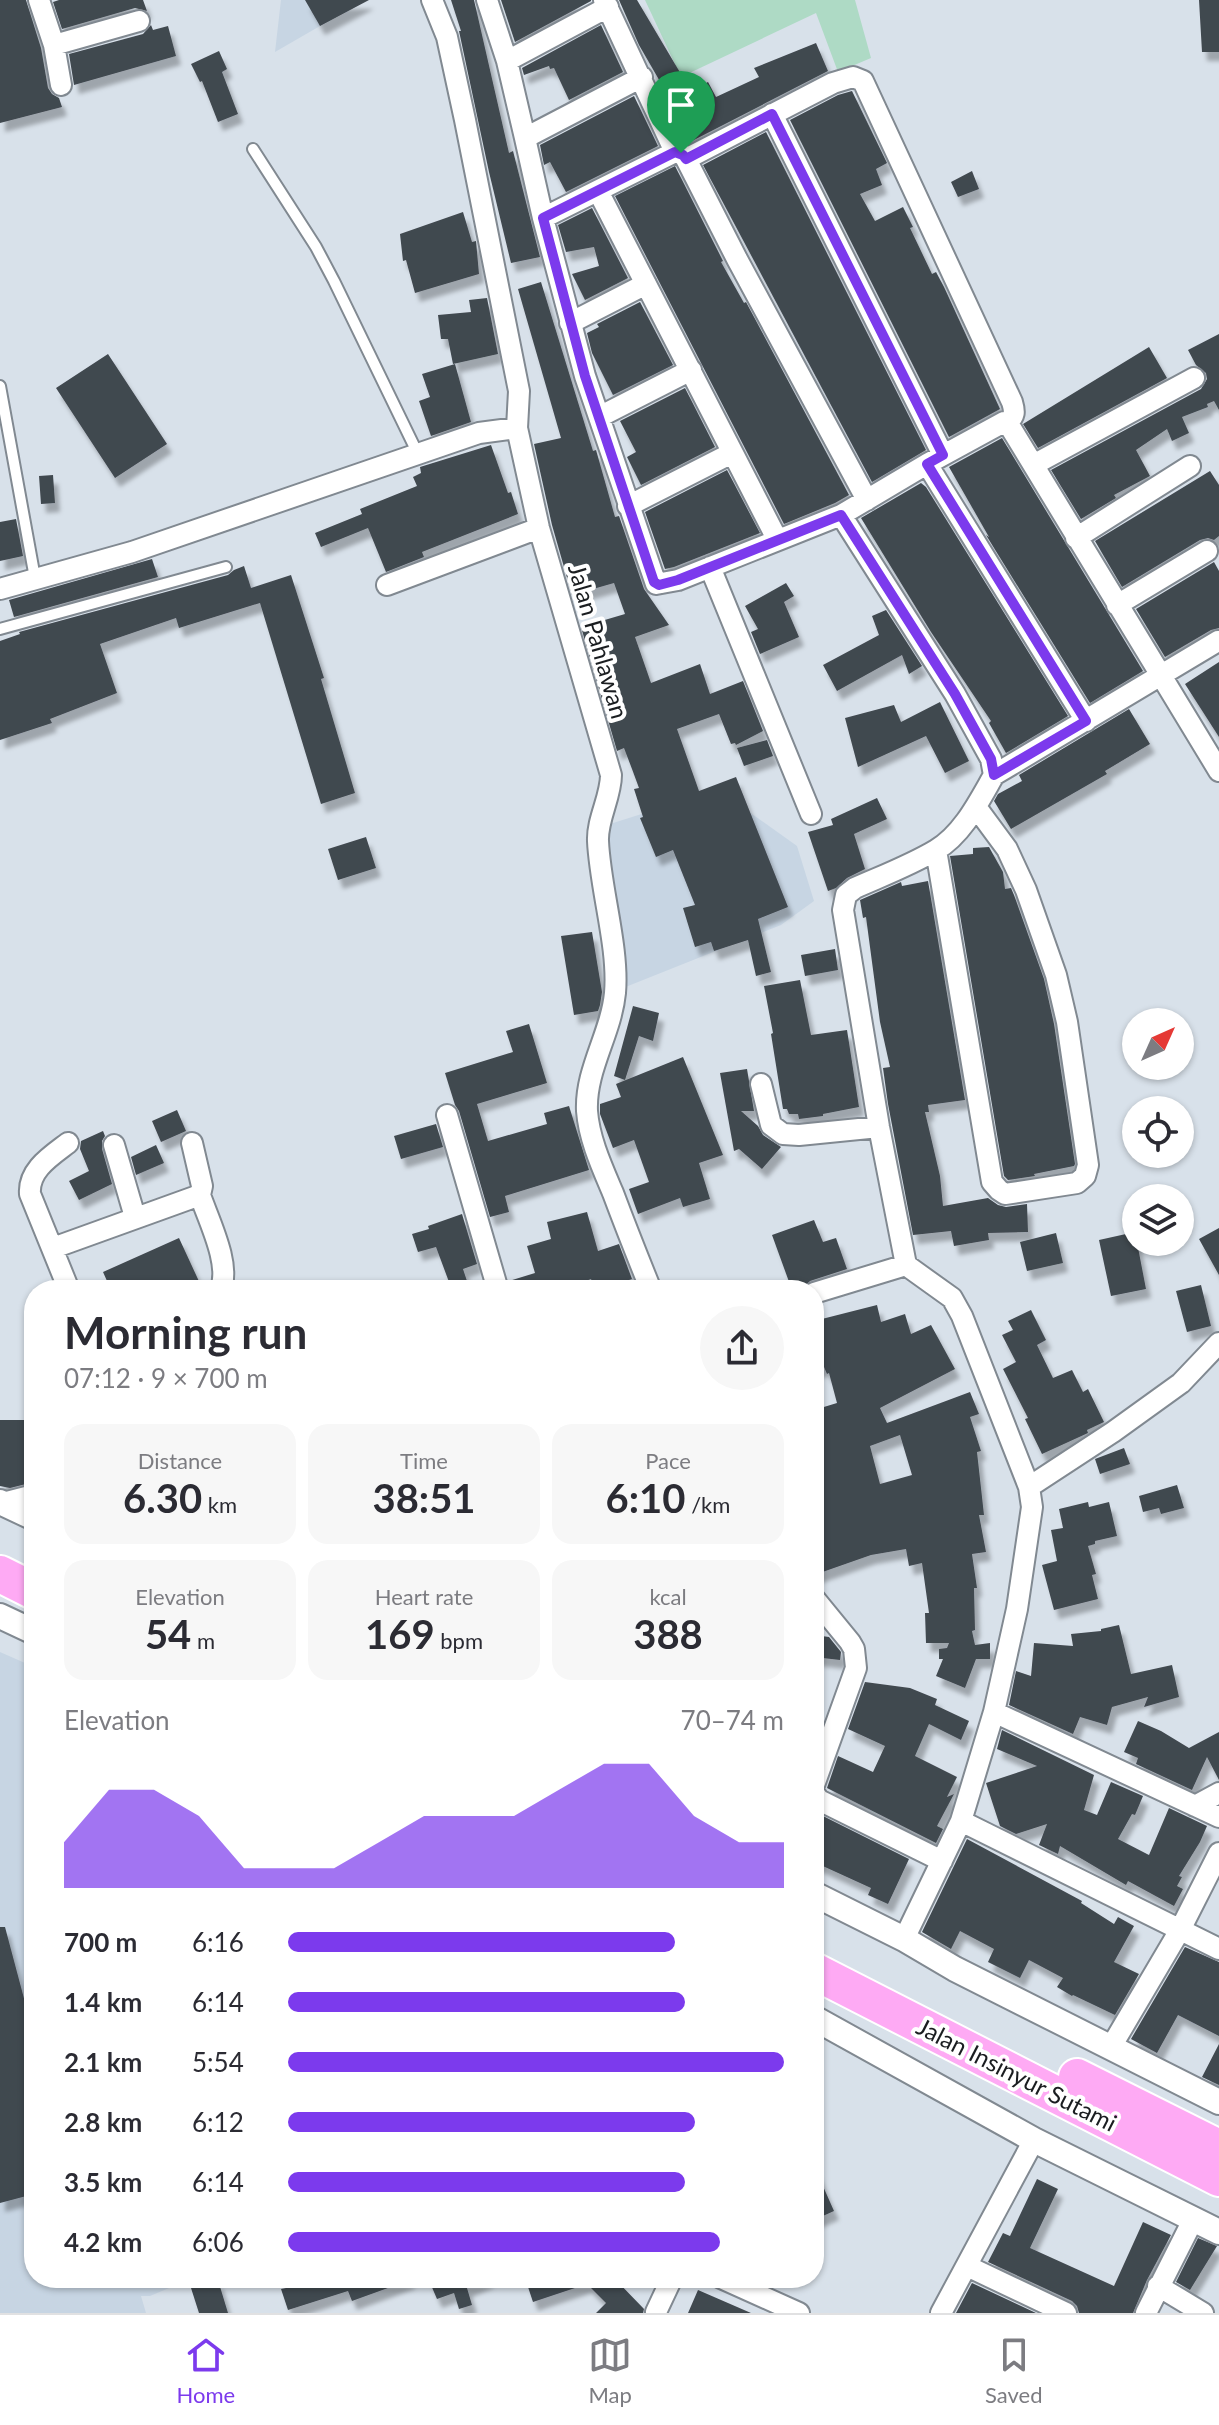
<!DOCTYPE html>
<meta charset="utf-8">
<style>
body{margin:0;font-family:Lato,sans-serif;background:#f7f7f7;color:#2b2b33;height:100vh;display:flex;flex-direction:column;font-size:30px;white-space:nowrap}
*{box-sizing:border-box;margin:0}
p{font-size:26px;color:#7c7c81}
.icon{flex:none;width:44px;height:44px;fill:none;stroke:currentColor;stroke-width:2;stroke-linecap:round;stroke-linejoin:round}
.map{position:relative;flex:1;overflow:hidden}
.side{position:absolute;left:24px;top:1280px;width:800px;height:1008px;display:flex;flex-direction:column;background:#fff;border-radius:32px;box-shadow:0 2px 6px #0004}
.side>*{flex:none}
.needle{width:52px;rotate:45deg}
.buttons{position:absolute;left:1122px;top:1008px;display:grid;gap:16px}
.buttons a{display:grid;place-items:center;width:72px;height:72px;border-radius:50%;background:#fff;box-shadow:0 2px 6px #0004;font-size:40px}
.pin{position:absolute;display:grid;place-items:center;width:68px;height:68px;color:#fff;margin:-82px -34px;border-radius:50% 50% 50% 0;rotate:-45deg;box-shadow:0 0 8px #0007}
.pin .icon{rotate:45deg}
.round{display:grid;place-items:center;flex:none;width:84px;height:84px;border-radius:42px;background:#f7f7f7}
.headline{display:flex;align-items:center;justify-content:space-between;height:136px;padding:0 40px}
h1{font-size:44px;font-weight:700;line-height:60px}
.figures{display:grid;grid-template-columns:repeat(3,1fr);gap:12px;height:136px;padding:8px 40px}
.figures div{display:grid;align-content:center;border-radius:20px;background:#f7f7f7;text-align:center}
.figures b{font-size:40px;font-weight:700}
.figures small{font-size:22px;font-weight:400}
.figures p{font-size:22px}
.chart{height:224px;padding:16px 40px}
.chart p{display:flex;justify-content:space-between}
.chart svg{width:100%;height:144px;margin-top:8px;fill:#7c3aed;opacity:.7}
ul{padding:0 40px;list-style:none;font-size:26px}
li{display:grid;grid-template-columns:128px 96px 1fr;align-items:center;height:60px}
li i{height:20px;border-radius:10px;background:#7c3aed}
.tab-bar{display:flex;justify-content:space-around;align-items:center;height:112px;border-top:2px solid #e1e1e2;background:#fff;font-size:22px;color:#7c7c81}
.tab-bar a{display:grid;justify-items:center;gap:4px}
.tab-bar .active{color:#7c3aed}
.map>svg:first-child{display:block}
.built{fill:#c7d5e3}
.green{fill:#aedac5}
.building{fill:#41484f;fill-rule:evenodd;filter:url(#shadow)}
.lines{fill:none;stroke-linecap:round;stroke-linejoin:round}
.service-casing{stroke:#818991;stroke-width:14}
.minor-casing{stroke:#818991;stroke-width:24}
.tertiary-casing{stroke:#818991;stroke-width:28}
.motorway-casing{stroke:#fff;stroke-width:40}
.service{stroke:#fff;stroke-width:10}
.minor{stroke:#fff;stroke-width:20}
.tertiary{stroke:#fff;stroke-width:24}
.motorway{stroke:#feaaf4;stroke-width:36}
.route-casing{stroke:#fff;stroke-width:16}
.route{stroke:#7c3aed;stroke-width:10}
.labels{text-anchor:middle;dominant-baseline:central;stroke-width:8;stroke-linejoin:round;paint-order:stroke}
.street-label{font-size:24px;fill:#1a1d20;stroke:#fff}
</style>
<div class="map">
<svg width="1219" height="2313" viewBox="0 0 1219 2313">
<defs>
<filter id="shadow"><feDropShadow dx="5" dy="9" stdDeviation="2" flood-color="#0004"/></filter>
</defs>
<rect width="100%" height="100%" fill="#d8e1ea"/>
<path class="built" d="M281,0H365L275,52Z
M714,791L731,799L797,846L814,901L781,925L623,988L610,878V824Z
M0,1652L34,1667V2278H193L150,2296H141L146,2313H0Z"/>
<path class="green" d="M645,0H855L871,58L838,72L816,13L681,77Z"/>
<path class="building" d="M0,0H26L41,48L48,88L52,94L59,98L62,107L0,123Z
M59,0H143L147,11L135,8L62,29L53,2Z
M305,0H369L320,26Z
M451,0H474L509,153L513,151L540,257L511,263L489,172L459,31H461Z
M501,0H591V1L515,42Z
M619,0H637L691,91L708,82L716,97L759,77L754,68L816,43L828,71L688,143L685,142L668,106L673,104L639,45Z
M1199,0H1219V52H1202Z
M151,25L153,30L168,26L176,56L74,85L69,54L143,34Z
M601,25L623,72L569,100L554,68L550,69L549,66L524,75L522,68Z
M219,51L227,69L222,72L238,114L218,122L202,81L200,82L191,64Z
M852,91L887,163L876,169L882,185L860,194L875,221L903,207L913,227L910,228L932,274L936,272L944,287L1000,409L949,437L790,120L838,95Z
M634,96L658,146L566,192L550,162L544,165L540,145Z
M766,132L926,450L872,482L703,165Z
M675,166L723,261L721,262L744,303L746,302L849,495L835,503L784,524L615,196Z
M972,171L979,189L958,197L951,182Z
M592,208L628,278L585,300L572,274L599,266L594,247L566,252L558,225Z
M463,212L472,242L476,241L479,274L415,293L406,260L403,261L400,234Z
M541,282L593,451L596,450L615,517L619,516L644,589L669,625L635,637L651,683L700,664L710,694L743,681L763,731L736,745L735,743L731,744L719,714L677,729L699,791L736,777L788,907L758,919L771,972L756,976L748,940L714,951L711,942L695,947L683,908L695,905L673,850L656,857L640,818L643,817L634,789L639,788L632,769L624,748L617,751L581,627L625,614L614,583L572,595L552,525L534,444L561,438L518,289Z
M487,298L498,354L453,364L448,339H441L438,315L471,312L469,300Z
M640,302L673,365L613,395L592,353L587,333L599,327L597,324Z
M1219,334V410L1214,401L1207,404L1208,407L1182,417L1189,433L1172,441L1167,429L1136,450L1150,476L1114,495L1116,498L1081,519L1051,470L1201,389L1207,379L1206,373L1196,365L1188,350Z
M1149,347L1167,378L1038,448L1023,424Z
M108,354L167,444L115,478L56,388Z
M455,364L471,422L431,436L419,401L430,397L422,374Z
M685,388L715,447L641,485L627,457L636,452L620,421Z
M1002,438L1143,671L1090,703L986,535L989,537L949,467Z
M491,445L508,493L511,492L518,514L422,552L424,557L386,572L368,528L321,547L315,533L362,514L360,509L417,486L413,477L421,473L420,467Z
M727,470L760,533L674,567L665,569L645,512Z
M1210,471L1219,485V536L1214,540L1208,538L1200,540L1122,587L1095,541Z
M53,475L55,503L41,504L39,476Z
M921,483L926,487L1068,716L1006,753L989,723L991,721L931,632L861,518Z
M16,519L23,556L0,561V522Z
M152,559L158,577L14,617L9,600Z
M1214,562L1219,571V628L1211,630L1165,657L1136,609Z
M244,566L251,588L291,575L324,678L321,679L355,793L321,804L260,603L179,628L176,618L100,644L117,693L50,719L52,723L0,740V641L20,634L19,632L228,575L234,570Z
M786,583L794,596L784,602L799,637L760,654L751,632L758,629L745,606Z
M886,610L922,666L909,674L902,655L837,691L823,665L879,635L872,616Z
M1219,662V737L1185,684Z
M940,702L969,761L945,773L926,736L858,767L845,718L894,705L901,722Z
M1129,709L1150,744L1105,771L1107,774L1011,829L994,801L998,794L1022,781L1019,775Z
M767,740L773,756L744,766L737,748Z
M877,798L887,819L854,834L865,869L847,878L836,888L828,891L808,832L833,825L831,819Z
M366,837L376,868L338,880L328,849Z
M989,847L1003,872L1005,889L1011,888L1014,895L1044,979L1054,1024L1075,1164L1074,1166L1034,1174L1035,1176L1008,1180L1004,1176L950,856L973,854V848Z
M928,881L965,1100L928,1105L929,1112H925L940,1176L943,1206L988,1198L998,1205L1006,1207L1027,1204L1028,1232L988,1233L989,1240L954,1246L951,1231L913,1235L888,1104L883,1068L890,1067L880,1022L866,917L863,918L860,900L901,882L902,886Z
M592,932L602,992L600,1005L598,1011L574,1015L561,936Z
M835,949L838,970L805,976L801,955Z
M800,980L811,1035L847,1030L859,1107L823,1114V1116L799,1119L798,1114H789L787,1109H783L771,1034L773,1033L764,986Z
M633,1006L659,1013L653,1041L639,1036L625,1080L614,1076Z
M529,1024L547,1083L477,1104L488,1141L547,1124L544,1113L569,1106L589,1170L505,1196L509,1212L490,1217L459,1111L455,1105L445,1073L513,1052L506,1031Z
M683,1057L723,1155L699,1163L710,1199L683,1207L680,1198L638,1214L629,1189L649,1182L634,1140L613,1148L600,1114V1104L621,1097L616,1084Z
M747,1069L754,1111H741L758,1126L763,1135L781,1147L762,1169L739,1149L734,1151L720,1073Z
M177,1110L186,1131L161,1142L152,1121Z
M436,1124L443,1147L401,1159L394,1136Z
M103,1131L105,1136L102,1141V1149L112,1184L79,1200L69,1181L89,1171L80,1149L81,1141Z
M156,1145L164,1163L136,1175L131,1157Z
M587,1212L598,1251L619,1244L632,1279L599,1290H595L591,1279L563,1290H511L509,1281L535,1273L527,1246L551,1239L547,1222Z
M462,1214L477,1264L463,1269L470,1290H452L436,1247L418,1252L412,1234L429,1229L428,1226Z
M814,1220L823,1242L836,1238L847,1269L810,1281L802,1289L792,1290L772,1235Z
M1219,1228V1275L1199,1239Z
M1135,1232L1146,1289L1111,1296L1099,1240Z
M1056,1233L1063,1263L1027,1271L1020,1242Z
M179,1238L203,1290H111L103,1272Z
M1201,1285L1211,1326L1187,1332L1176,1291Z
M877,1305L881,1322L905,1314L911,1334L931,1325L955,1369L880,1408L887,1423L970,1392L979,1414L970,1417L981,1451L977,1452L984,1515H979L986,1552L972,1554L977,1588H974L975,1630L972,1631L975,1645L990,1643V1659H976L965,1688L936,1676L943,1659H939V1649L947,1648L949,1643H926L925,1613H929L922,1563L909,1566L906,1549L871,1555L814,1575V1410L837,1403L829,1373L827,1374L824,1367L814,1370V1321ZM900,1435L912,1475L880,1484L870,1446Z
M1031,1310L1046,1340L1037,1345L1053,1378L1072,1370L1083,1392L1088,1389L1104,1422L1087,1430L1088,1433L1042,1454L1025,1419L1028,1418L1003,1369L1016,1362L1002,1335L1013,1330L1008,1321Z
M0,1420H34V1482L10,1488L0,1486Z
M1124,1448L1130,1464L1100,1474L1095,1459Z
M1177,1485L1184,1508L1161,1514L1159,1508L1143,1512L1139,1496Z
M1088,1502L1089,1507L1109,1502L1117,1536L1095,1541V1544L1088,1546L1096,1574L1092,1575L1098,1599L1054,1610L1042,1565L1057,1561L1051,1530L1063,1528L1059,1509Z
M1119,1625L1131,1674L1172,1665L1179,1697L1144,1707L1148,1697L1112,1707L1107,1725L1080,1717L1073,1734L1009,1705L1016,1671L1031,1676L1034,1643L1073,1646L1071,1634L1101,1631V1629Z
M814,1635L829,1637L841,1652L840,1660L814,1657Z
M865,1682L910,1688L937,1699L935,1705L969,1721L961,1740L929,1724L915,1756L957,1777L947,1797L954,1794L937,1826L943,1829L936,1843L827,1788L838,1756L873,1772L885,1746L848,1729Z
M1138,1721L1161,1731L1189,1748L1219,1732V1780L1207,1757L1192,1790L1136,1764L1138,1758L1124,1752Z
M1002,1730L1094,1775L1084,1810L1097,1815L1111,1782L1143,1796L1135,1815L1132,1814L1118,1839L1147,1854L1149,1855L1169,1808L1207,1826L1200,1842L1179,1876L1182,1877L1177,1886L1183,1889L1174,1906L1128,1881L1126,1885L1060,1846L1058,1854L1039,1845L1047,1824L1016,1834L1000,1826L986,1783L1037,1766L997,1749Z
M819,1814L909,1859L888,1904L868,1895L871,1888L814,1862V1825Z
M967,1839L1082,1901L1081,1903L1114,1924L1118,1917L1134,1926L1114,1962L1139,1974L1115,2015L1073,1995L1072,1996L1057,1987L1063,1978L1029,1960L1020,1978L988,1962L994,1949L960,1931L951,1949L922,1932Z
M0,1927H5L34,2036V2194L0,2203Z
M1185,1947L1219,1962V2036L1178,2015L1157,2053L1131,2039Z
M1219,2044V2085L1202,2077Z
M814,2166L834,2211L814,2220Z
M1037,2179L1058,2189L1030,2248L1114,2286L1143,2222L1171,2235L1147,2280L1133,2313H1079L1077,2306L1072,2301L988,2262L1003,2233L1010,2236Z
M1198,2238L1217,2246L1190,2290L1176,2282Z
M284,2278H410V2280L352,2301L348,2291L288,2310L281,2289L286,2288Z
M428,2278H489V2279L467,2288L472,2305L459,2309L454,2293L437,2299Z
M536,2278H614L644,2309L643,2313H596L606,2303L587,2284L533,2302L526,2281Z
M218,2280L228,2313H199L191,2288Z
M972,2283L1036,2313H956Z
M698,2290L751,2313H688Z"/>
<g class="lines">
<defs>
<path id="service" d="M253,149L316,247L334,281L418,454
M0,386L35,578
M0,629L226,567"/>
<path id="minor" d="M39,0L54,45L139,21
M432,0L447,37L465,120L519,391L517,428L539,528L611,775C611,797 597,819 598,841C600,888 619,947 615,993C611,1034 585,1070 587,1111C589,1139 602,1167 613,1193C625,1225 638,1258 651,1290
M487,0L507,61L525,138
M604,0L675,152
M54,45L61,85
M507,61L608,7
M642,77L525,138L543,218L585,376L656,584L678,580L841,515L927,464L1004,422L1009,425L1219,771
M772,114L943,455
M686,159L737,259L867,500
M598,191L777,539
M543,218L675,152L683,155L686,159L833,83L853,77L863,81L1012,402C1015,412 1015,416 1007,423
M570,323L646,284
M599,417L691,370
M927,464L1086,721
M1035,464L1194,378
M628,506L732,453
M841,515L955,694L991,759L994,775
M1076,538L1190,466
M710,567L811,814
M387,585L539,528
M0,589L132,552L479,433L517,428
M1117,605L1207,551
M936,850L992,1182L999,1190L1005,1194L1077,1183L1085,1176L1088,1165L1067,1022L1056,975L1026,890L1007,849L976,807
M761,1084L771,1125L783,1134L799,1135L879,1127
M447,1115L498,1290
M68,1143C51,1156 28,1170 30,1194L69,1290
M114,1145L135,1217
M200,1195C208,1219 232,1266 220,1290
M53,1248L200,1195L202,1186L192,1143
M906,1265L879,1127L843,910L846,895L855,888C882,876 911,865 936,850C963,834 979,801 994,775L1218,641
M814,1293L906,1265
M1029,1487L1113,1432L1181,1383L1219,1343
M3,1503L34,1495
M814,1598L850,1642L854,1649L856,1668L814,1785
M994,1712L1219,1817
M814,1793L819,1800L942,1861
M1195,1806L1219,1793
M961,1821L1219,1949
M904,1939L961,1821L994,1712L1017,1609L1032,1507L1029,1487L962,1316L952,1298L906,1265
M1111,2047L1180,1930L1219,1853
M967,2266L1066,2313
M721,2278L799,2313
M1158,2286L1203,2313
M656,2312L672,2278
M941,2313L1034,2140
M1146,2313L1193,2220"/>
<path id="tertiary" d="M0,1502L34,1518
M0,1616L34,1632
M814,1894L904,1939L955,1969L1219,2102
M814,2018L1034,2140L1219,2232"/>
<path id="motorway" d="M0,1574L34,1591
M814,1971L1219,2178
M1077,2077L1219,2148"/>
</defs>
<use href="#service" class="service-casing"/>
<use href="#minor" class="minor-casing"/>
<use href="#tertiary" class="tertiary-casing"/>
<use href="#motorway" class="motorway-casing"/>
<use href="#service" class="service"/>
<use href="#minor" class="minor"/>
<use href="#tertiary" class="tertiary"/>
<use href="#motorway" class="motorway"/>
</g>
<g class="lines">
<defs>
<path id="route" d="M772,114L943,455L927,464L1086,721L994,775L991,759L955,694L841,515L678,580L659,585L654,582L585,376L543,218L675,152L683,155L686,159Z"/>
</defs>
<use href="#route" class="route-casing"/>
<use href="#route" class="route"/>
</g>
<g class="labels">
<g class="street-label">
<text transform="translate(599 641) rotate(74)">Jalan Pahlawan</text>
<text transform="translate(1017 2074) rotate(27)">Jalan Insinyur Sutami</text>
</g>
</g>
</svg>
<div class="buttons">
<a><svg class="needle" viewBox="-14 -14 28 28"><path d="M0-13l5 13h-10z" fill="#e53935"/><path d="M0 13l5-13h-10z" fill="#7c7c81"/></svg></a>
<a><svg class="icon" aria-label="locate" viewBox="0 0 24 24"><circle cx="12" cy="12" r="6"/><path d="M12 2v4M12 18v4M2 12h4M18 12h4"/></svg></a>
<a><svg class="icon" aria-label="layers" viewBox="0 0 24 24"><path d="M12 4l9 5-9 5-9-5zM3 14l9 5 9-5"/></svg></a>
</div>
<div class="pin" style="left:681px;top:153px;background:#1e9e55"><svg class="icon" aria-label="arrive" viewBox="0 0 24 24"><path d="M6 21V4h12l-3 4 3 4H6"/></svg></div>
<section class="side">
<div class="headline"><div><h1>Morning run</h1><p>07:12 · 9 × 700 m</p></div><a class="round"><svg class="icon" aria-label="share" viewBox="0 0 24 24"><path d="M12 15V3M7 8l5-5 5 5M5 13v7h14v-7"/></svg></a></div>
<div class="figures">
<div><p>Distance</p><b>6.30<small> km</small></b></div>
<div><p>Time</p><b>38:51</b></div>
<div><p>Pace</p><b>6:10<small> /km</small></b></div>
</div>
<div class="figures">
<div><p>Elevation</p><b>54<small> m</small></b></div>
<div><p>Heart rate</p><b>169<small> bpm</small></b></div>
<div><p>kcal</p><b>388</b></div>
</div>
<div class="chart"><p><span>Elevation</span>70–74 m</p>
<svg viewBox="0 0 160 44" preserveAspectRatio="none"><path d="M0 44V30L10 14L20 14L30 22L40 38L50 38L60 38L70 30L80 22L90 22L100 22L110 14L120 6L130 6L140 22L150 30L160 30V44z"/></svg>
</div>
<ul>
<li><b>700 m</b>6:16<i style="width:78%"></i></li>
<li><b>1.4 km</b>6:14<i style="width:80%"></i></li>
<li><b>2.1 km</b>5:54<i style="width:100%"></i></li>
<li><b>2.8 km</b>6:12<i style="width:82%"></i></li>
<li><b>3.5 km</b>6:14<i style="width:80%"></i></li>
<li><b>4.2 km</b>6:06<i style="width:87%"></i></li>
</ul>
</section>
</div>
<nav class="tab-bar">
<a class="active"><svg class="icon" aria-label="home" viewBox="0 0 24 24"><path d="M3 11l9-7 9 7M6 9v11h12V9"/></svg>Home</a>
<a><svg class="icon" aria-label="map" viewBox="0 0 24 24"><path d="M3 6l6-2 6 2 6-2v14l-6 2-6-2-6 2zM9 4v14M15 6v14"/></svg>Map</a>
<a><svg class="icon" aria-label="saved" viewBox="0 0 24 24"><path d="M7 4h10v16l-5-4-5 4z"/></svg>Saved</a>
</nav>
